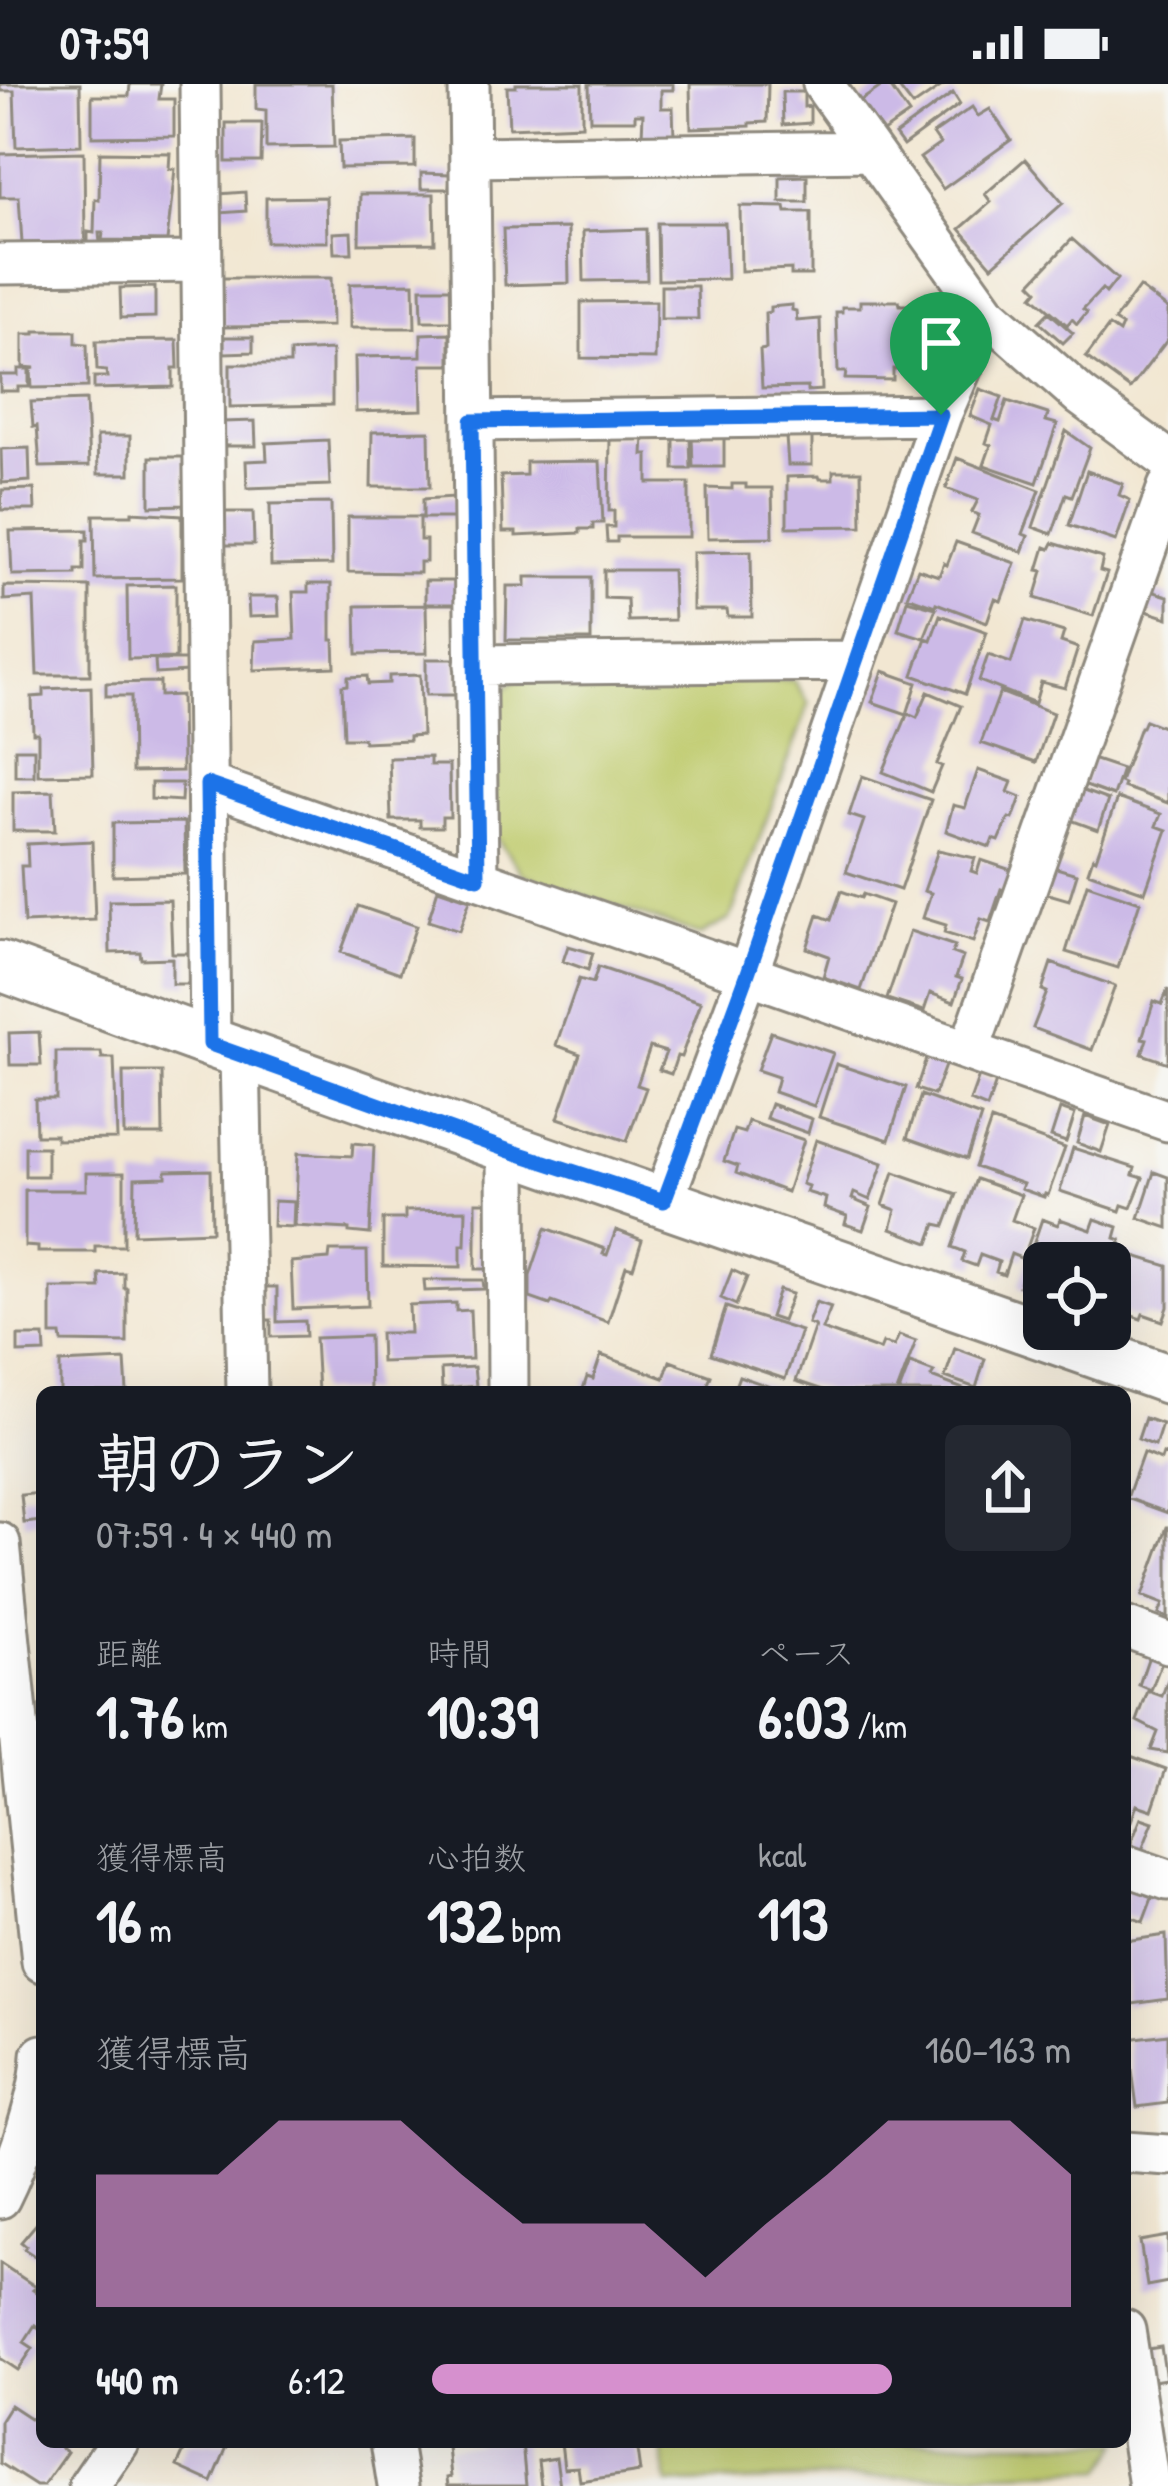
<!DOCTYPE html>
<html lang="ja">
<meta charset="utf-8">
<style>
body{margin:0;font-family:"Patrick Hand","Klee One",sans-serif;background:#242831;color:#f1f3f6;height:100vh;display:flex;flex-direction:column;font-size:45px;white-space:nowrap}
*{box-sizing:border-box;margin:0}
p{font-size:39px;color:#9ea1a6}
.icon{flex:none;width:66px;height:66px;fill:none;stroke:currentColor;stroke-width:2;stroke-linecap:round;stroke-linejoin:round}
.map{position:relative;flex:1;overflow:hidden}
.side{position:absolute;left:36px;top:1302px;width:1095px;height:1062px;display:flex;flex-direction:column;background:#171b24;border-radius:18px;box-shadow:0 12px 48px #0002}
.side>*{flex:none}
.tools{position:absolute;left:1023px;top:1158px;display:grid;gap:24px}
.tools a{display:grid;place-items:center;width:108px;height:108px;border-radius:18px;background:#171b24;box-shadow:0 12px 48px #0002;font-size:60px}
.pin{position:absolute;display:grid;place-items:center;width:102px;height:102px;color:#fff;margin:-123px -51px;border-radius:50% 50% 50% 0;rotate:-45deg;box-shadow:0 0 12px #0007}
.pin .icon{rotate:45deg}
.round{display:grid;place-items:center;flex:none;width:126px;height:126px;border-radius:18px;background:#242831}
.headline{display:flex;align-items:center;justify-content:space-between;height:204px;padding:0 60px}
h1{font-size:66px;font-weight:800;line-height:90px}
.metrics{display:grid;grid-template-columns:repeat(3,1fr);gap:18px;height:204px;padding:12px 60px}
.metrics div{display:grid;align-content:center}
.metrics b{font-size:60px;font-weight:800}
.metrics small{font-size:33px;font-weight:400}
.metrics p{font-size:33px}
.chart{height:336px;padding:24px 60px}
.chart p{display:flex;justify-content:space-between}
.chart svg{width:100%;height:216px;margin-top:12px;fill:#d690ce;opacity:.7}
ul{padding:0 60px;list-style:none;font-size:39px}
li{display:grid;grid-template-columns:192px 144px 1fr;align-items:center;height:90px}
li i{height:30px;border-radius:15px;background:#d690ce}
.status{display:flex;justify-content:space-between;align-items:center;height:84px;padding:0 60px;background:#171b24;direction:ltr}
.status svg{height:33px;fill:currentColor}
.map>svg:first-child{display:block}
.green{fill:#bfcb6d;stroke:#757b4c;stroke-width:3}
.building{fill:#ccbae7}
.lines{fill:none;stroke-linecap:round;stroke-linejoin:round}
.minor-casing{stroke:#8e897e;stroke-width:45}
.tertiary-casing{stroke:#8e897e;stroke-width:54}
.minor{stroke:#fff;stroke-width:39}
.tertiary{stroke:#fff;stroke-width:48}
.route-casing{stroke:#fff;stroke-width:24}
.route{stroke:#1a73e8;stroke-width:15}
</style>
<div class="status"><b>07:59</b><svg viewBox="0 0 49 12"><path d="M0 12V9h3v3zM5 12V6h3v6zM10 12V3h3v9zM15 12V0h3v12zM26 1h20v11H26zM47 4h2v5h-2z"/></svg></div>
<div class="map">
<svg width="1168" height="2402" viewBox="0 0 1168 2402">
<rect width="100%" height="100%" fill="#f6f6f2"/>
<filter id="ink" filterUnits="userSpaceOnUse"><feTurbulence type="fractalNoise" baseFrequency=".00833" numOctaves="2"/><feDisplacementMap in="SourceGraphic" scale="24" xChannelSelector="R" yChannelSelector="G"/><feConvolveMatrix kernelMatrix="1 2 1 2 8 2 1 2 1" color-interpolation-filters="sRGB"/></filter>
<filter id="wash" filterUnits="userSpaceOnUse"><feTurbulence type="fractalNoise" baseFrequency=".004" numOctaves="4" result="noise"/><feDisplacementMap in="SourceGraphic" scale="48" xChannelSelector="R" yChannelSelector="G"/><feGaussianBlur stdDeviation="2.7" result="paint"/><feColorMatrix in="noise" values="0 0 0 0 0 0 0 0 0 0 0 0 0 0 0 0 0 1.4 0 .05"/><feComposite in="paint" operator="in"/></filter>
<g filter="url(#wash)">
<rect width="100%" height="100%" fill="#f2e7d2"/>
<path class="green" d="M516,595L794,596L809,620L730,835L700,851L522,790L491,746L488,619Z
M661,2358H1121L1103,2386L668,2400Z"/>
<g id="blocks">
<path class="building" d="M0,0H80L81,61L16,63L14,7H0Z
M130,0H161L159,15H174V52L92,53V12H129Z
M256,0H332L334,63L266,64V26L256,25Z
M516,0H582V41L509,44L507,3H516Z
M589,0H673V6H661V24H673L674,52L642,53L643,30H635V36H590Z
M690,0H768L767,38L750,39V42L691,44Z
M885,0H888L909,30L883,48L860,17Z
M896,0H945L913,22Z
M782,8H804V23L810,22V39L783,41Z
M953,9L960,20L903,62L895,51Z
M972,23L978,32L990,25L1011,56L943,105L920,74L940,60L933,50Z
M226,39H262L261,78H226Z
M415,55V83L340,84L339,57Z
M84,68L85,158L22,159L19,113H0V70Z
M100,68L170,69L169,85H175L167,157L102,156L103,149H99L100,159H88V148L94,149L95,115L99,116Z
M1025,75L1063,119L992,182L960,145L991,118L985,110Z
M421,89L450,90L449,105H421Z
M807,92V118H780V93Z
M245,108L246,127L220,129L219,110Z
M360,110H434L435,159L359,160Z
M326,113L327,158H266V114Z
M740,122L785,123L786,128H811V191H791V185L741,187Z
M657,139H725L727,195L658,196Z
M568,144L569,199L505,201L503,145Z
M646,145L647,196L584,197L583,147Z
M351,148L352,169H334L333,149Z
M1072,155L1117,195L1106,209L1102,205L1083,225L1087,228L1077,240L1072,235L1067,241L1033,212L1038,206L1031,199Z
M222,194H331L332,242L223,243Z
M414,199L415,244H350V200Z
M661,202H697L698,235H661Z
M155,203V233L121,234L120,204Z
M1139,203L1168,225V255L1130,305L1086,273L1109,242L1119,249L1122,242L1114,237Z
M421,204H453V237H422Z
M656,217L655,275L581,274V218Z
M860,217H899L900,221H924L925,262H915V285H893V296L845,295L846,288H838L836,228H842V223H860Z
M792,221V226L796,227L797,237L820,235L822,306L807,307V303L762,304L760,266L766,265L765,229L770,228V223Z
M1049,228L1073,249L1063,259L1039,238Z
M35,247H76V259L87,260L88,303L32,304L31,285L35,284L23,283V250H35Z
M450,249V281H421L422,326L356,328L355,273L421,272V250Z
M224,253H253V268L224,269Z
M177,256L178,284H173V303L94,305V293H107L106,287L97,286L96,257Z
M332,266V321L230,323V280H290V268Z
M18,285H29V303H18V307H0V291H18Z
M980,305L1002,313L994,336L1000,338L1007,317L1048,330L1046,337L1057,340L1037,399L984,381L991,361L986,359L992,341L970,332Z
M86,316L89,382L40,383L37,342L33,343L31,318Z
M255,337L256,362H223L222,338Z
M429,347L430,403H371L372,348Z
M1066,347L1090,364L1072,412L1066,410L1052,450L1033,443Z
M692,351H724V383H693Z
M97,352H130V390H98Z
M644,352L643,371H648V399H689V453H617V458H607L606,443H614V427H609L610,353Z
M812,352V381H788L786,353Z
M674,353L690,354L691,385H674Z
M328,356L330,401L247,404L246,377L267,376L266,359Z
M29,364L30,397L2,399L1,365Z
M150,373H184L185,421L150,422Z
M957,374L1040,406L1023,450L1028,452L1022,468L972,449L979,431L972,428L978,416L946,404Z
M600,377L603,439H593V445H580V449L516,452V448H503L501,392L526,391V378Z
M833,387H861L862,442L787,443V393L819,392L820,395H833Z
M1087,387L1123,400L1119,411L1130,416L1116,457L1069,441Z
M732,400H746V404H772L773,453L708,454L707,404L732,405Z
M34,405L35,426H1L2,406Z
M454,413L455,434H423V415Z
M331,419L332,481L271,482L270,420Z
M132,428L182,431V494L95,495L94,431H132Z
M224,428H253L254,461H224Z
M348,433H420V456H426V478H420V489L348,488Z
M88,446V456H84V486H76V490L12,491L10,447Z
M956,458L1015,479L1001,517L995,515L987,538L936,519L935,522L907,512L918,485L939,492L944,479L947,481Z
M1053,459L1103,474L1100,487L1107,489L1093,532L1035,514L1043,487L1038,486L1045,463L1050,465Z
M751,467L752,533H728L727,526H693V468Z
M604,486H672L674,536L628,537L627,515L604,514Z
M526,493H591V556H506L507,502H526Z
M425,497H456V520H425Z
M308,500H331V556H334L335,583L254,586L255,557L295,555L293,508H308Z
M176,501V574L128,575L127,502Z
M4,502L90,503V591H37L34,514L4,516Z
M1151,507L1168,512V534L1146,527Z
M248,513H278L279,532L249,533Z
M907,516L936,524L924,554L898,546Z
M426,521L427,569L357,570L356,522Z
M940,531L987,548L965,610L913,591L926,554L931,556Z
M1025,536L1064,548L1061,558L1078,564L1065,604L1041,598L1035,619L979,597L988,571L1011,579Z
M426,575H456V611H426Z
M155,576H187V588L156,590Z
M883,587L917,599L907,630L872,618Z
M420,591L422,651L409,652V656L364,658L363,654H344L342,602L348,601V593L367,592L368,600L389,599V592Z
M160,598V612L181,611L182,687L132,688L131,612H106V599Z
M91,603L93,690L38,691V649H33L32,613L44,612V605Z
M928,608L961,622L937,680L942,682L931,708L883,688L908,629L917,633Z
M1000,608L1053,629L1036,678L981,659Z
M1145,636L1168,645V719L1123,703L1124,700L1120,698L1140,643H1142Z
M15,665H34V692H15Z
M430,673V681H449L450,733H442V743H420V736H391L389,674Z
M1092,675L1122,685L1113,712L1083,701Z
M978,686L1012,698L1008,708L1021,713L1013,735L1009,734L999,757L993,755L990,763L946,747L953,721L965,724Z
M862,692L931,716L900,806L846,788L864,736L849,731Z
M151,699H182L181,717L151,715Z
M1078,705L1108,716L1098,746L1068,735Z
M53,707L55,747H13V708Z
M1117,714L1161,730L1156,742L1167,746L1145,808L1088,788L1093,773L1096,775Z
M184,738L185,790L113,792V739Z
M92,757L95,836L24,839L21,782H28L27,760Z
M938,766L975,774L971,787L977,789L981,776L1014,787L1007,807L1001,805L990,838L981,835L973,858L944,849L946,841L923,834L931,809L924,807Z
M1053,783L1077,790L1069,816L1045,809Z
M1087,800L1140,818L1118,884L1066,868Z
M438,805L470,816L459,847L428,837Z
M841,807L861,814L863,810L891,820L861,906L823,893L829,872L807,864L818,831L831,836Z
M170,816L172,869H189V900H172V874L141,875L140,868L110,869L109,817Z
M358,822L416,842L400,889L341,868Z
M910,847L955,862L952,869L963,873L956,893L962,895L954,918L930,909L924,927L887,915Z
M568,862L593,869L588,886L563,877Z
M1051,879L1115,902L1092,966L1033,944L1047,908L1042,906Z
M598,883L701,918L681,973L677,972L671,990L659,986L666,968L650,963L637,1001L646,1004L627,1057L558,1034L580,970L556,961L579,895L593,899Z
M1168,905V979L1142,970L1147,955L1142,954L1154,917L1162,920Z
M39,948L41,981H10L9,949Z
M771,948L833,969L814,1022L774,1008L778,993L757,986Z
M56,968H101L102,974H114L117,1055L56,1056V1051H36L35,1015H56Z
M927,972L946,979L934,1011L916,1005Z
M836,980L906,1003L889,1056L819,1033Z
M123,988H162L163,1051H124Z
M979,992L996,998L987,1024L970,1017Z
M921,1011L981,1033L967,1075L907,1054Z
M771,1020L812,1035L808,1049L766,1034Z
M1060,1025L1075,1030L1066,1058L1051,1053Z
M1085,1032L1110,1041L1101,1068L1077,1059Z
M748,1037L804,1056L787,1108L736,1089L738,1082L724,1077L734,1046L744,1049Z
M991,1037L1065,1064L1048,1111L1045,1110L1044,1113L1021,1105L1023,1100L975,1083Z
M816,1056L883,1079L870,1116L854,1109L852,1115L871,1123L863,1146L845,1140L847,1132L824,1124L826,1114L806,1108L808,1102L802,1100Z
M353,1059L374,1061L370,1150L349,1148V1145L295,1142L298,1069L352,1072Z
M25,1063H47V1092H25Z
M1073,1064L1135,1084L1133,1091L1143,1094L1131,1124L1122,1121L1120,1127L1060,1107Z
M211,1086L212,1147L134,1150L135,1094L166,1093V1087Z
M894,1088L957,1110L945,1142L936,1140L929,1159L891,1145L896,1126L883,1121Z
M1154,1088L1168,1093V1144L1139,1134Z
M86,1089H124V1162H95V1168H38V1163L25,1162V1106H86Z
M976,1095L1021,1111L1012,1136L1034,1144L1023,1175L1011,1170L1004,1191L996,1188L999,1178L980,1171L976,1182L962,1177L965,1168L952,1163Z
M274,1117L294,1118L293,1143L273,1142Z
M476,1118H487V1185H476Z
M466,1126L465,1161H461V1183L383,1182V1135H405V1127Z
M1042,1135L1058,1141L1060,1135L1091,1146L1095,1135L1118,1143L1115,1154L1121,1156L1113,1179H1044V1208L1040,1210L1019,1202Z
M546,1144L605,1165L603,1170L607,1171L616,1146L642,1156L633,1184L626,1182L608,1238L552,1218L550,1221L530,1214V1192Z
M330,1167H367L368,1222L293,1225L291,1178L329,1175Z
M1125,1169L1168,1182V1223L1163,1237L1143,1230L1141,1235L1110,1224V1211Z
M732,1186L747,1193L736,1221L721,1214Z
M124,1189V1204H127V1259L62,1258L61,1251H51V1204H100L99,1190Z
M424,1196H483L484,1205L425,1207Z
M265,1203H277V1238L305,1237L306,1252L271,1253V1236H264Z
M779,1206L792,1210L782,1237L770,1233Z
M816,1218L831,1223L822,1245L880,1266L883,1259L894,1262L899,1251L916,1257L897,1308H829L796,1297L815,1242L808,1239Z
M456,1219V1227L470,1226L472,1275L381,1278L380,1249H410L409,1221Z
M726,1223L801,1247L785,1295L711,1270Z
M18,1252H44L45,1268L18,1269Z
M369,1252L370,1308H318L315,1254Z
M955,1264L985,1275L976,1304L945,1293Z
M601,1271L664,1294L670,1277L711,1292L705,1308H582L587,1293L593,1295Z
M125,1276L127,1308H60V1279Z
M910,1279L934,1288L931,1293L971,1308H899Z
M474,1283L476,1302L442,1305L441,1285Z
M739,1292L782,1307V1308H733Z
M1145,1334L1162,1340L1155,1362L1138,1355Z
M1143,1369L1161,1376L1163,1370L1168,1372V1429L1127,1414Z
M42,1409V1437L24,1439L21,1411Z
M1167,1443H1168V1534L1159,1530L1163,1520L1142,1512Z
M1149,1572L1162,1577L1151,1606L1139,1601Z
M1168,1595V1669L1151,1666L1158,1648L1137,1637L1148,1607L1162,1612Z
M1125,1670L1166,1685L1152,1726L1137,1721L1131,1737L1125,1736Z
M1141,1734L1153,1738L1142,1766L1130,1762Z
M1125,1799L1154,1809L1143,1838L1125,1831Z
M1166,1851L1168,1915L1125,1921V1857Z
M1168,1950V2019L1137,2023L1128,1955Z
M42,2133V2177L24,2165L26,2162L21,2158Z
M1168,2152V2198L1147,2202L1140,2157Z
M0,2179L36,2203L33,2206L42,2212V2246L35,2241L24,2258L33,2264L18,2286L0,2274Z
M1161,2263L1166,2295L1153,2297L1148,2265Z
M10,2321L42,2342V2358H65L61,2364L67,2368L43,2402H36L0,2379V2337Z
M188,2358H229L212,2398L177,2382Z
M477,2358H522L526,2402H448L447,2394L451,2393L448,2363L477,2360Z
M561,2358H640L641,2365L637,2366L640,2388L580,2397L578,2383L564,2384Z
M556,2374L560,2402H541L538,2377Z"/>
</g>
</g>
<g filter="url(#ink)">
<use href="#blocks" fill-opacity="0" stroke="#8e897e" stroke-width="3"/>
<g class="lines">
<defs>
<path id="minor" d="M200,0L210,960
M469,0L478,794
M823,0L986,228L1081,312L1168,376
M470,73L870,67
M0,180L202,178
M473,337L941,331
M475,581L856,577
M207,700L1168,1037
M969,967L1168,403
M240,970L247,1308
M507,1066L508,1308
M663,1117L748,889L941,331L986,228
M0,1459L42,1878
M1125,1543L1168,1559
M1125,1781L1168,1796
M1125,2068L1168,2071
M0,2114C18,2079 41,2010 42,1971
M1125,2246L1149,2402
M391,2358L398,2402
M89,2402L119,2358"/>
<path id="tertiary" d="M0,882C387,1025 779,1158 1168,1295"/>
</defs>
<use href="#minor" class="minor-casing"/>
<use href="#tertiary" class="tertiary-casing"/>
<use href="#minor" class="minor"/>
<use href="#tertiary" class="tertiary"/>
</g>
</g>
<g class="lines" filter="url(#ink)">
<defs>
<path id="route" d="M941,331L748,889L664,1117L507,1066L210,960L207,700L478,794L472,337Z"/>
</defs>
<use href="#route" class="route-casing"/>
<use href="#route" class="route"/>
</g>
</svg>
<div class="tools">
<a><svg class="icon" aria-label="locate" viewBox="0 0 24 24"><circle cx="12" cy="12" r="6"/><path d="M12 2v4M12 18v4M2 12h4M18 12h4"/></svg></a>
</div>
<div class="pin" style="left:941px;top:331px;background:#1e9e55"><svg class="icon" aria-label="arrive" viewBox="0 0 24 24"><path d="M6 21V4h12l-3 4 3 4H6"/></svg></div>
<section class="side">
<div class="headline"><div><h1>朝のラン</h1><p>07:59 · 4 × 440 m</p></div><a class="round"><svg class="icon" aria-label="share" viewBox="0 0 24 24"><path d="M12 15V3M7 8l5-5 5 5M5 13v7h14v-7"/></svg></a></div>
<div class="metrics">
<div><p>距離</p><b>1.76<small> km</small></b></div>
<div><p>時間</p><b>10:39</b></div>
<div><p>ペース</p><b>6:03<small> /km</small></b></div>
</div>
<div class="metrics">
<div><p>獲得標高</p><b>16<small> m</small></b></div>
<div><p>心拍数</p><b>132<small> bpm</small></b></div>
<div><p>kcal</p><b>113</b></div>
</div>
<div class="chart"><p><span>獲得標高</span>160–163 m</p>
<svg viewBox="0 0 160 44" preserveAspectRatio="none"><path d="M0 44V17L10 17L20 17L30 6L40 6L50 6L60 17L70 27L80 27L90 27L100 38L110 27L120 17L130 6L140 6L150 6L160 17V44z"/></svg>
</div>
<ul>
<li><b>440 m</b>6:12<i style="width:72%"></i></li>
</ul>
</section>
</div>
